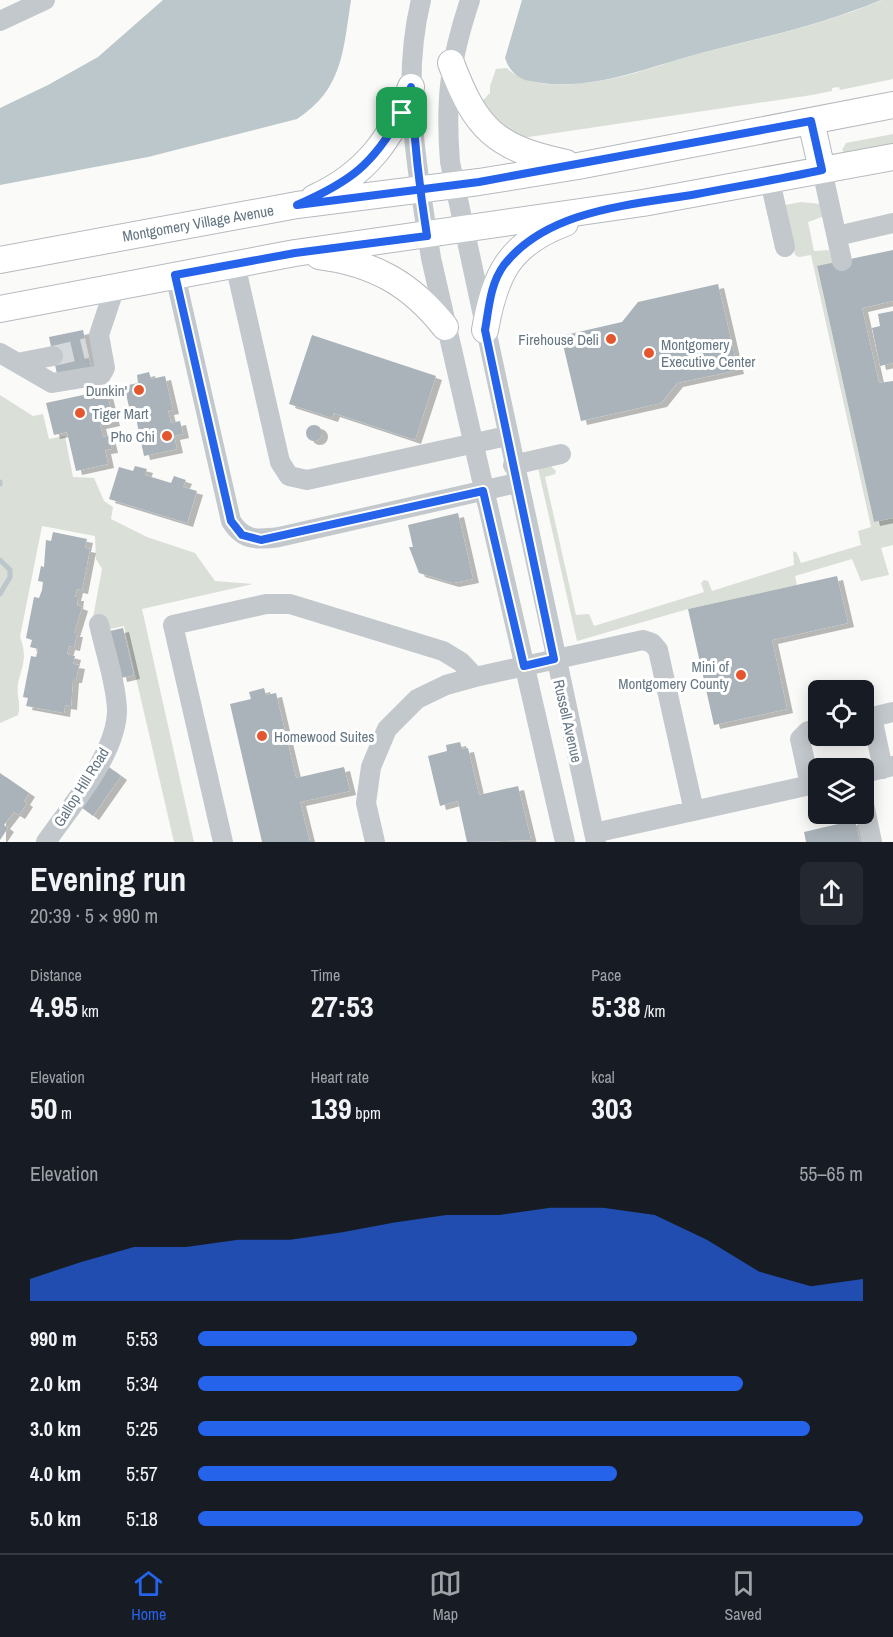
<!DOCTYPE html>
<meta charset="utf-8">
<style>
body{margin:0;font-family:"Archivo Narrow",sans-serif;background:#242831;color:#f1f3f6;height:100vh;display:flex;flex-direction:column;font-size:22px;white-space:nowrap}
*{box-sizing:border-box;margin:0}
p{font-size:20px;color:#9ea1a6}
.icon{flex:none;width:33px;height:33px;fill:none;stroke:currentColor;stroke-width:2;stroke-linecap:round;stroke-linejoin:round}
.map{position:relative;height:842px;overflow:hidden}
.details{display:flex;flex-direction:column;background:#171b24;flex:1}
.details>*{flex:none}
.fabs{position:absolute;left:808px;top:680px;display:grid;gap:12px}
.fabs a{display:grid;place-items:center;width:66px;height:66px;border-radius:9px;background:#171b24;box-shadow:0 3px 15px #0003;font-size:30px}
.pin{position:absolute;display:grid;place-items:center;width:51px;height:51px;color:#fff;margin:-26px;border-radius:12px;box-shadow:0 3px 9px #0006}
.round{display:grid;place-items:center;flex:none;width:63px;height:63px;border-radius:9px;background:#242831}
.summary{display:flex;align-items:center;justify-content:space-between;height:102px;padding:0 30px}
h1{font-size:33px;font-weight:700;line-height:45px}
.metrics{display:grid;grid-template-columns:repeat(3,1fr);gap:9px;height:102px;padding:6px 30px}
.metrics div{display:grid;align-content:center}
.metrics b{font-size:30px;font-weight:700}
.metrics small{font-size:16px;font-weight:400}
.metrics p{font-size:16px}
.chart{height:168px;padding:12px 30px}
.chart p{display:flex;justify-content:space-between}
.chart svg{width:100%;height:108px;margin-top:6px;fill:#2563eb;opacity:.7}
ul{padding:0 30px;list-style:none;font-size:20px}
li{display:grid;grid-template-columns:96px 72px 1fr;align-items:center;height:45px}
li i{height:15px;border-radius:8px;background:#2563eb}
.dock{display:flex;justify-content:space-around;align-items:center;height:84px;border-top:2px solid #363941;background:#171b24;font-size:16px;color:#9ea1a6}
.dock a{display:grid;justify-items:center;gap:3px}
.dock .selected{color:#2563eb}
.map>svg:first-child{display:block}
.green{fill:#dadfd7}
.water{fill:#bbc7cb}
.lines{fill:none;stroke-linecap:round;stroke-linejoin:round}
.stream{stroke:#bbc7cb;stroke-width:5}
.building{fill:#aab3b9;filter:url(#shadow)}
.minor-tunnel{stroke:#d5d9db;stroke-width:20;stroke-dasharray:20 10;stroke-linecap:butt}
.major-casing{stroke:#b5babe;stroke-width:28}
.minor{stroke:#c3c8cc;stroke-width:20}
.major{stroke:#fff;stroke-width:26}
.route-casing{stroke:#fff;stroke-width:12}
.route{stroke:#2563eb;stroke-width:8}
.poi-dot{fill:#e4572e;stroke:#fff;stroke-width:2}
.labels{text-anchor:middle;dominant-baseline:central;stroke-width:6;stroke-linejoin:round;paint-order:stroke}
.street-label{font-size:15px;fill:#657683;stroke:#fff}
.poi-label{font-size:15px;fill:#657683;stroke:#fff;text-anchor:end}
</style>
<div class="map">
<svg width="893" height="842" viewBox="0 0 893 842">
<defs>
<filter id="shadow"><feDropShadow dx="6" dy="4" stdDeviation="0" flood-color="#0004"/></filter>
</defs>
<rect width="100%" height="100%" fill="#fafaf8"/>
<path class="green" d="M882,0H893V79L840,90L839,87L832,88V91L812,95L522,138L499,127L481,102L490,93V86L496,69L507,68C529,90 570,85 599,81C632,76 665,63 697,54C760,38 821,26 882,0Z
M893,134V145L845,153L842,150L846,143Z
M801,202L821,204L822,217L808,222L814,251L829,250L833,263L817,267L874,522L893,518V545L881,548L889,575L861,581L852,559L795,576L797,585L688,609L577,641L538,468L551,466L556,471L555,474L545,477L576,615L589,614L594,626L704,592L701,583L704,580L708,581L712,591L794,565L793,551L797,553L801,563L861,545L858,531L871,527L811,255L799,257L795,255L785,205Z
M0,395L33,416L43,414L49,439L65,436L73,477L94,478L104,501L113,507L111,519L147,537L195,553L215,581L253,584L142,609L194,842H174L124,626L110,629L92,623L102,569L96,559L95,536L42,526L20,637C31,665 15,673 18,696C19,704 20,707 18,715L0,723Z"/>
<path class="water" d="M163,0H351C343,51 343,89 297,119L148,157L0,185V108L48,85L98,57Z
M522,0H881C824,24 765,37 705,52C650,66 588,94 530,81C517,79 509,70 505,58Z"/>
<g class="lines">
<path class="stream" d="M0,482V484
M0,560L10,570V577L0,594"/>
</g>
<path class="building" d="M893,250V301L862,308L879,383L893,381V518L874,522L817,266Z
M718,284L738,370L677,383L661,403L581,421L561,336L622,322L638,302Z
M893,311V363L880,366L872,328L880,326L878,314Z
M83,330L91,367L57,374L49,337Z
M312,335L436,376L415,440L334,413L332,418L289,404Z
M149,372L151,379L165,376L173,410L168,411L171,423L180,421L183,434L174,436L177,449L144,456L136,418L132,419L124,386L138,383L137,375Z
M106,390L114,422L100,425L103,437L109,436L112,449L105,450L108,464L76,471L67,432L54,435L46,403Z
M306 433a8 8 0 1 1 16 0a8 8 0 1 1-16 0Z
M135,466L147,469L145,475L171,483L174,476L186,480L183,487L197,491L187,523L109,499L119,467L133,471Z
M458,513L473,579L453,583L419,573L409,547H413L408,525Z
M53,532L87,539L85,548L90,549L82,590L77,589L75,597H78L77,605L82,607L74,633H77L74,647L69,646L67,654L75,656L73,664L79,665L76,679H73L71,706L65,705L64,713L26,706L28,698L23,697L31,656L36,657L38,649L30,647L32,640L26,638L34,597L39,598L42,590L43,582L38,581L41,566L44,567L46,540L51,541Z
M837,576L848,623L772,640L787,709L714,725L688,609Z
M123,628L134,675L121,678L110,631Z
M264,688L266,695L276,693L296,778L344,767L350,791L300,802L310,842H262L230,704L251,699L249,692Z
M460,742L462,749L468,748L479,795L518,786L531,840L467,842L458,801L440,806L428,756L447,751L446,745Z
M109,767L121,776L93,816L81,807Z
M0,773L29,793L24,801L27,803L19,815L14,812L4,825L8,828L0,840Z
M855,820L860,842H806L804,832Z"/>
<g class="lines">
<path class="minor-tunnel" d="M53,356L87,348"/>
<defs>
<path id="major" d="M451,63C476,129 495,148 566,163
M811,121L822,170
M314,198C365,175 393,138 411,87
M319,256C374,263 411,284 445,327
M0,260L297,205L479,182L578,166L893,105
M0,309L295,253L643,203L893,157
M485,330C495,274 509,244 565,223"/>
</defs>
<use href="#major" class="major-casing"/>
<path class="minor" d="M421,0C400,85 418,173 431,258L565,842
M470,0C450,60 445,99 450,162L596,842
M0,21L45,0
M822,170L842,261
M770,181L785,247
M837,236L893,223
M235,264L280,462L289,476L307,480L507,436
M175,275L231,521C243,541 258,540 279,537L517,483
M0,353L52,383L101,375L105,368L99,335L115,287
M17,363L53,356
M513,465L561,454
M872,717L883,769
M864,719L893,712
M864,773L893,766
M810,785L800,739L808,731L819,729
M864,804L872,842
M594,833L819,783
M46,842C70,807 117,754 117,710C116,682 105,652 99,624
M223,842L173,625L266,604H290L443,651L461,662L475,677
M375,842L366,803L371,767L387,729L417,699L446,685L475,677L643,640L652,643L658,650L694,811"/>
<use href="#major" class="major"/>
</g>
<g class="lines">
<defs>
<path id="route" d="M402,113L411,87C414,137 419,186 427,236L295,253L175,275L231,521L242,535L261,540L483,491L524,666L554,659L485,330C489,308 490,284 504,265C548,209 632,205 697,194C739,186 781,179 822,170L811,121L479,182C418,190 358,197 297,205C350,182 373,165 402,113"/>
</defs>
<use href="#route" class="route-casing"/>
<use href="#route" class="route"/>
</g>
<g class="poi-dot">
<circle cx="611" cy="339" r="6"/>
<circle cx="649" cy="353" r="6"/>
<circle cx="139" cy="390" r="6"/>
<circle cx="80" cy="413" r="6"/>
<circle cx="167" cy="436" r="6"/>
<circle cx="741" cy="675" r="6"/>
<circle cx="262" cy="736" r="6"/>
</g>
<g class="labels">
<g class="street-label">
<text transform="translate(198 223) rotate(-10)">Montgomery Village Avenue</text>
<text transform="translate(568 721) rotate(77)">Russell Avenue</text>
<text transform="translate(81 787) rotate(-58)">Gallop Hill Road</text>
</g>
<g class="poi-label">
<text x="599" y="339">Firehouse Deli</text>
<text x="661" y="344" text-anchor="start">Montgomery<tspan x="661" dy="17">Executive Center</tspan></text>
<text x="127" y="390">Dunkin'</text>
<text x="92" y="413" text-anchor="start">Tiger Mart</text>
<text x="155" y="436">Pho Chi</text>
<text x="729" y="666">Mini of<tspan x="729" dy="17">Montgomery County</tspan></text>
<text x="274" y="736" text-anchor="start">Homewood Suites</text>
</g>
</g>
</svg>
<div class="fabs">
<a><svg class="icon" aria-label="locate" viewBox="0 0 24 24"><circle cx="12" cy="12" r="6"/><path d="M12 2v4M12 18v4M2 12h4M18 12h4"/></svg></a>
<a><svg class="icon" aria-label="layers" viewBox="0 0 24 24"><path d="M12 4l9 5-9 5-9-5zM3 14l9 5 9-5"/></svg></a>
</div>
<div class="pin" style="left:402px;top:113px;background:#1e9e55"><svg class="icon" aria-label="arrive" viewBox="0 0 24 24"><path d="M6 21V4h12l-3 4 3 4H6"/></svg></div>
</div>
<section class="details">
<div class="summary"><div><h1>Evening run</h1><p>20:39 · 5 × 990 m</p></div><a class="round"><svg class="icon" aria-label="share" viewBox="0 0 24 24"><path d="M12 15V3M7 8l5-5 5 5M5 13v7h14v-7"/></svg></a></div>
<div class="metrics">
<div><p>Distance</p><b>4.95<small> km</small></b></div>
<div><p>Time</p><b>27:53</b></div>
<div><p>Pace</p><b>5:38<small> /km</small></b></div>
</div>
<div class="metrics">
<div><p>Elevation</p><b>50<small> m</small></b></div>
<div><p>Heart rate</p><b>139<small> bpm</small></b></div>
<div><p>kcal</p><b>303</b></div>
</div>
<div class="chart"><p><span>Elevation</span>55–65 m</p>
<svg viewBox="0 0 160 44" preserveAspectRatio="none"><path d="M0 44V35L10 28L20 22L30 22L40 19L50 19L60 16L70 12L80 9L90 9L100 6L110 6L120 9L130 19L140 32L150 38L160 35V44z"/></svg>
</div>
<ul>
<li><b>990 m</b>5:53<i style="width:66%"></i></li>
<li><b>2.0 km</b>5:34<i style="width:82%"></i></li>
<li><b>3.0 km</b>5:25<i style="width:92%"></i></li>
<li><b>4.0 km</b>5:57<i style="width:63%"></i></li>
<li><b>5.0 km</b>5:18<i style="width:100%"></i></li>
</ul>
</section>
<nav class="dock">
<a class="selected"><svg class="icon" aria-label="home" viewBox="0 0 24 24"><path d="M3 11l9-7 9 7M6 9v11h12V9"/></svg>Home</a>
<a><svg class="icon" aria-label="map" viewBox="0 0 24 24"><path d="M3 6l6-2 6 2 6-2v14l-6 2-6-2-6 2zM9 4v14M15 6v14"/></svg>Map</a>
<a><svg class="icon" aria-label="saved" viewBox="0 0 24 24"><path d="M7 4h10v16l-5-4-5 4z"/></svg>Saved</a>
</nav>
